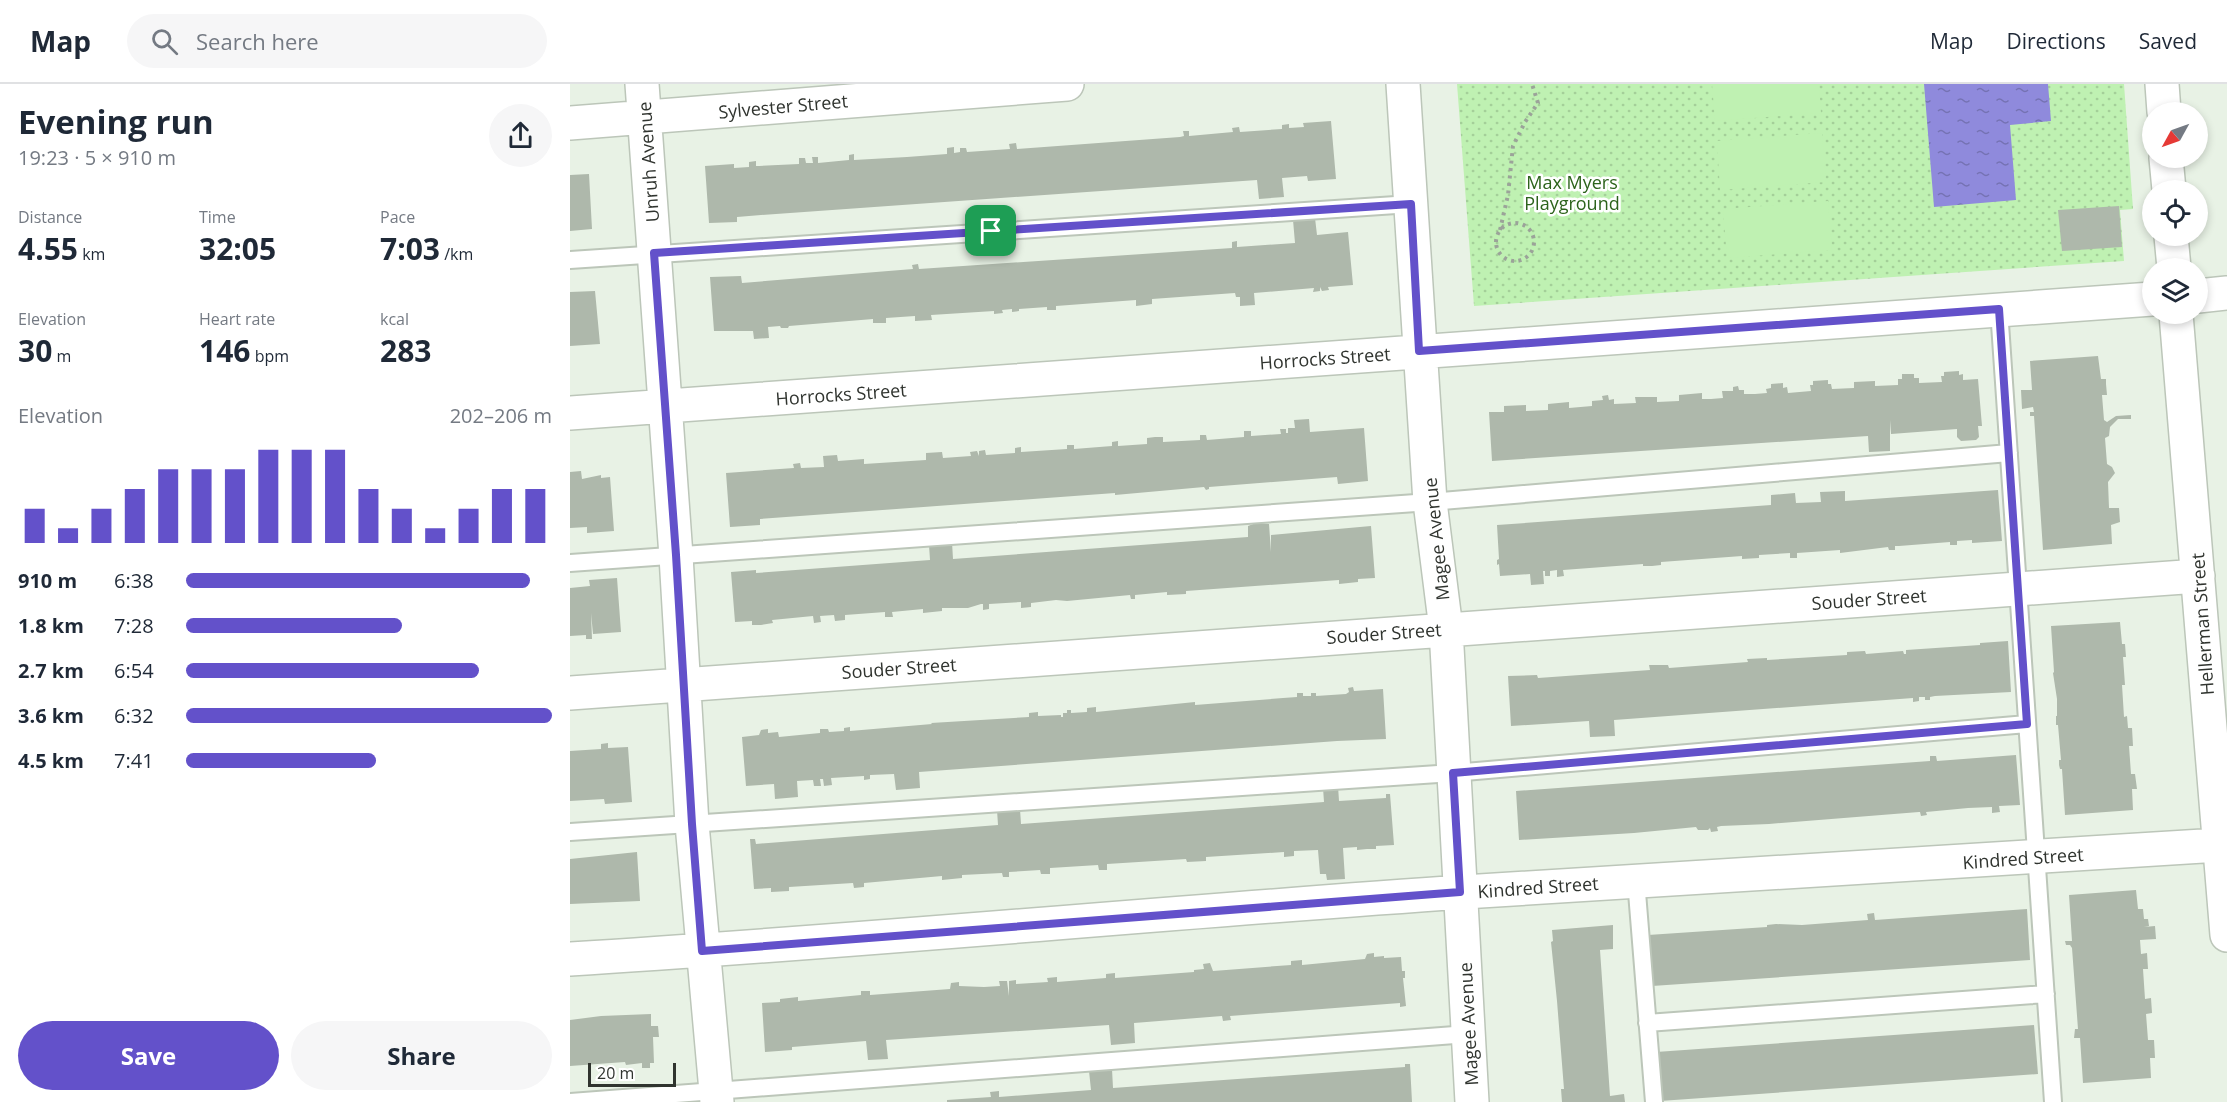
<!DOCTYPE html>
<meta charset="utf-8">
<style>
body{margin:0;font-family:"Open Sans",sans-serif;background:#f6f6f7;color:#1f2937;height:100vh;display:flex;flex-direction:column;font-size:22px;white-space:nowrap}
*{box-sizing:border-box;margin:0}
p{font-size:20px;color:#747a83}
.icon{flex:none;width:33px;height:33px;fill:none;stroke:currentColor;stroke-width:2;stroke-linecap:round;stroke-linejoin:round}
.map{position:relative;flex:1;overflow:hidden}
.sheet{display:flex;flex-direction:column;background:#fff;width:570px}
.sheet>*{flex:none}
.needle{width:39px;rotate:230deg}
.tools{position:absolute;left:1572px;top:18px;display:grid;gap:12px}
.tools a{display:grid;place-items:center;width:66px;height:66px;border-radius:50%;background:#fff;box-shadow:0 3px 9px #0003;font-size:30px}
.scale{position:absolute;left:18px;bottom:15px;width:88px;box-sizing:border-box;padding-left:6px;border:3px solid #30342f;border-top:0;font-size:16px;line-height:21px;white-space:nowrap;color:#30342f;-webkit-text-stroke:4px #fff;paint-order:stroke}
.pin{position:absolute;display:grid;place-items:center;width:51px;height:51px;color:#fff;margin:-26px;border-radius:12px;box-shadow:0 3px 9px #0006}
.round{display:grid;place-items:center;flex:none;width:63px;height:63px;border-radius:32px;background:#f6f6f7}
.summary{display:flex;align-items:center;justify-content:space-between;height:102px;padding:0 18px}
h1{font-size:33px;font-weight:700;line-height:45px}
.stats{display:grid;grid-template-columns:repeat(3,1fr);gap:9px;height:102px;padding:6px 18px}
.stats div{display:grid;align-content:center}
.stats b{font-size:30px;font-weight:700}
.stats small{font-size:16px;font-weight:400}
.stats p{font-size:16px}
.chart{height:168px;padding:12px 18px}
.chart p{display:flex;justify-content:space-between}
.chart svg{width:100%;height:108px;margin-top:6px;stroke:#6351ca;stroke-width:6}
.cta{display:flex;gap:12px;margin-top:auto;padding:12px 18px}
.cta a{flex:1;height:69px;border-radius:36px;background:#6351ca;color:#fff;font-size:24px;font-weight:700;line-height:69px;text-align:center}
.cta a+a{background:#f6f6f7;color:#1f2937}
ul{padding:0 18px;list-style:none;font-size:20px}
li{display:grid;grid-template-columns:96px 72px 1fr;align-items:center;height:45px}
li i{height:15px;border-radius:8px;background:#6351ca}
header{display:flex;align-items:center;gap:36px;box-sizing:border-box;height:84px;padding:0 30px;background:#fff;border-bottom:2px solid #e0e1e3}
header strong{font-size:28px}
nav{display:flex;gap:33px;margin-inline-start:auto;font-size:21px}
.search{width:420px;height:54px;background:#f6f6f7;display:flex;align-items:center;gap:15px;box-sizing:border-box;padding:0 21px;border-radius:33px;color:#747a83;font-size:22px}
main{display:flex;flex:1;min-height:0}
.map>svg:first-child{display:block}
.green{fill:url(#green-dots)}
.pitch{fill:#bff1b2}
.water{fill:url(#water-ripples)}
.building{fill:#aeb8ab}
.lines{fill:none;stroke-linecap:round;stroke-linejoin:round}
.service-casing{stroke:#bcc6b9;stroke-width:20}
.minor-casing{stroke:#bcc6b9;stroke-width:36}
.path{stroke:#9ba399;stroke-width:4;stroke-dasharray:3 4.5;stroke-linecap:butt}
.service{stroke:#fff;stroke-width:16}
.minor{stroke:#fff;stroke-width:33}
.route-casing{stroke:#fff;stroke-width:12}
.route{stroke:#6351ca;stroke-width:8}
.labels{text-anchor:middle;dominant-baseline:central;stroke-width:5;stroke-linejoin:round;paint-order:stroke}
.street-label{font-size:18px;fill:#30342f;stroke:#fff}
.park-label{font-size:18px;fill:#2c631b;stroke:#fff}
</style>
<header>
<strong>Map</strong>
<div class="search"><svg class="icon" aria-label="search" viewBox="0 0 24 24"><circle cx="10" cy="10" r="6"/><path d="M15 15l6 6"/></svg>Search here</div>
<nav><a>Map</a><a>Directions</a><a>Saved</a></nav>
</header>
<main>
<section class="sheet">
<div class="summary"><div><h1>Evening run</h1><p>19:23 · 5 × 910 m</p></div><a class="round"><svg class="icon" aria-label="share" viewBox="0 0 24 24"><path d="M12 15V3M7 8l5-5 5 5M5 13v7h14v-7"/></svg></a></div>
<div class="stats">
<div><p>Distance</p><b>4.55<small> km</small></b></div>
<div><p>Time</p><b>32:05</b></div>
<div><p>Pace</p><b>7:03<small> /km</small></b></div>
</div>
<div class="stats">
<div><p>Elevation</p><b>30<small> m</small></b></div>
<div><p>Heart rate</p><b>146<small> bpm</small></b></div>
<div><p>kcal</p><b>283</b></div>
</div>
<div class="chart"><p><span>Elevation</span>202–206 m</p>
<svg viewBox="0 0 160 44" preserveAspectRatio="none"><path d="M5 44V30M15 44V38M25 44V30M35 44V22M45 44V14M55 44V14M65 44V14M75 44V6M85 44V6M95 44V6M105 44V22M115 44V30M125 44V38M135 44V30M145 44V22M155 44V22"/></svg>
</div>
<ul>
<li><b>910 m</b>6:38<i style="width:94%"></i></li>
<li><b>1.8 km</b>7:28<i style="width:59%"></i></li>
<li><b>2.7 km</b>6:54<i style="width:80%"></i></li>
<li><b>3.6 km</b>6:32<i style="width:100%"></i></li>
<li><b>4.5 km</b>7:41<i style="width:52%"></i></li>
</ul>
<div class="cta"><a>Save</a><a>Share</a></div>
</section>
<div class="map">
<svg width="1657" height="1018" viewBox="0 0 1657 1018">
<defs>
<pattern id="green-dots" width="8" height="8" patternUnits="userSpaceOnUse" patternTransform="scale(1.5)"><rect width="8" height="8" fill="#bff1b2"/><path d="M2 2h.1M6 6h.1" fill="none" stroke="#a4cf99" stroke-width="1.8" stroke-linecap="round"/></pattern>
<pattern id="water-ripples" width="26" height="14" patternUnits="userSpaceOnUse" patternTransform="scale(1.5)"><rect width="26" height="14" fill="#8f8adc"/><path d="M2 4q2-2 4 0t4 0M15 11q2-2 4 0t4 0" fill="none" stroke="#7572b3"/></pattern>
</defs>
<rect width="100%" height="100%" fill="#e8f2e5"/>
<path class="green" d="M887,0H1554L1563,125L1550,126L1554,177L904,222Z"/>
<path class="pitch" d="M1142,0H1249L1251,29L1145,37Z
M1252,49L1256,98L1150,106L1147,57Z
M1258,117L1262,166L1157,174L1153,125Z"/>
<path class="water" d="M1354,0H1478L1481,37L1440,41L1446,116L1364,123Z"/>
<path class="building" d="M761,37L766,95L738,97L737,92L712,94L714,113L689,115L687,96L191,131L167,133V138L139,139L135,82L164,80V84L179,83V78L186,77V82H189L229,80V74H235L236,79H243L242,73H248V79L279,76V71L284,70V76L337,73L377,70V64L384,63V69L390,68V64H396L397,68L440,65L439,60L446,59L447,65L610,53L614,52L613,47H619V52L663,48L662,44L669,43L670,48L712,45V41L719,40V44L734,43L733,39Z
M19,90L22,145L0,147V91Z
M1549,122L1552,163L1492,167L1488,126Z
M745,134L747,151L778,148L783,201L758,203L759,206L752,207L750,203V207L743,208L744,204L684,209L685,221L670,222V213H666L665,209L582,215V220L566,222V216L486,222V226H477V223L449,225V227L442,228V225L432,226L433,229L424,230V227L361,231L362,236L345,237V232L316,234V239H303V235L219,242L218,244H211L210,242L198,243L199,254L184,255L183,247H144L140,193L171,192L172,199L343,185L342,181L348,180L349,185L662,164V158L667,157V163L725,159L723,136Z
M25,207L30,260L0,262V208Z
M1528,272L1531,295H1536V300L1537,311H1532L1534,336L1537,338L1546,332L1561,331V335H1548L1540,343L1539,352L1535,354L1537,380L1542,383L1545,389L1538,398L1539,424H1549L1550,438L1541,441L1542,460L1473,466L1464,332H1460V328H1464L1463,323L1452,325L1451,306H1462L1460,277Z
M1389,287V291L1393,290V296L1408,295L1412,342H1408L1409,353L1406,356L1391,357L1387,353V345L1321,350L1320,336V367L1299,368L1298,352L922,377L919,328H934V322L956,321V327L978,326V320L999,318V324L1022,322V317L1033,316L1032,312L1038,311L1039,316L1044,315V320L1066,319L1065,313H1087V318L1109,317V311L1132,309V315H1141L1153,314L1152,307H1163V303L1168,302L1169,306H1174V310H1185L1197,309L1196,305L1201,304V300L1213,299V304L1217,303L1218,309L1241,307L1240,301H1243V297L1258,296V300H1261L1262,305L1284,304V298L1305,297V302L1328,301V295H1332V290H1344V294H1349V299L1372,298L1371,292H1374V288Z
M739,335L740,348L794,344L798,397L768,400L767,393L639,403V405L636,406L634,403L545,411V409L190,435V441L160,443L156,389L224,384L223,380L230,379L231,384L254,383L253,372L267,371L268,377L294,375V380L356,376V369L372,368L373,374L401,372L400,368L407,367L409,372V367L415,366L416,371L445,369V364L451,363V368L497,365V361H504V365L542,362V358L548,357V362L577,360V354L585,353H593V358L630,356V351H636L637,356L674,353V347H681V352L711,350L710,345H716V349H718V344H725L724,336Z
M11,387L12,395L31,391V394L40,393L44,447L17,449V443L0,444V388Z
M1428,406L1432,457L1402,459V456L1387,457V461H1380V458L1329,462H1325V466H1319L1318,463L1270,469V466L1227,469V474H1220V469L1189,471V474L1172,475V472L1091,478V481L1082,482H1073V480L993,486L994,492L987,493V486L980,487V492H975V487H973L974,500L961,501L960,490L930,492L929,480L927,481V476L929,475L927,441L1201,421V411L1225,409L1226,419L1251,418L1250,408L1275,407V417Z
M686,439L699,440L701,468V451L801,442L805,494L788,495V498L769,500V496L616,507V510L597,511V508L565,511V515H561L560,511L497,517L486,516L461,519V523L451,524V518L419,520V525L413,526V520H411L398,524H372V527L353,529V525L322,528L323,533H315V528L275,531V536L265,537L264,531L250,532L251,538L244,539L243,532L202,536L203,539L191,541H182V537L165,538L161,488L186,486V489L360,476L359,461L382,458L383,475L678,453V442Z
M47,494L51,548L23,550L21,529L22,555H16V551L0,552V504L20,502L19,496Z
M1550,538L1552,560H1555L1556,573H1553L1555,601H1552L1554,633L1557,632L1558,644H1562L1563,662H1559L1561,690H1565L1567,705H1562L1563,726L1495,731L1492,685H1490L1489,681V676H1491L1488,641H1486V632H1487V615L1483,589L1484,588L1481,542Z
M1438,557L1441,608L1365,612L1360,613V616H1355V613H1349V617L1343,618V614L1044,636L1045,652L1020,653L1019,637L941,642L938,592L967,591L968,594L1080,586L1079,581H1098L1099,584L1178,578L1177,575L1197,574V576L1277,571V568L1295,567L1296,570L1333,567L1334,570H1336V566L1410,561V559Z
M783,603L784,607L813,605L816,655L767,657L349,688L350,704L326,706L324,690L300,691V695L294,696V692L261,694L262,701L254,702L253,695H250L251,702H244L243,696L227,697L228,713L205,715L204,700L176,702L172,653L189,651L191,646L198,645V649L208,648L209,653L250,649V645H258L259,648L274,647V644L280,643V647L362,640L361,639L459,633V629L468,628V632L491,631V633H493V629H497V626H501V629L517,628V624L526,623V628L625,618V621L713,614L727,613V609H733V612H741V609H746V612L776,610L779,608L778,604Z
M38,659V664L58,663L62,718L35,720L34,715L0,717V667L31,665V660Z
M1446,671L1450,721L1429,722L1430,728L1422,729V723L1398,724L1356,728L1357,731L1351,732L1350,728H1349L1199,740L1151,742L1147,743L1148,747L1141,748L1140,744L1138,746H1128L1126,743L1064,749L949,756L946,707L1360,677V672H1366L1367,677Z
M768,702L769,717L816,714V710H820L824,761L806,762V765H797L787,766V763L773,764L775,795L757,796L756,790H750L748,766L724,767V772L714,773V768L636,773V777L617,778L616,775L537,780V786H529L528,781L480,784V790H471L470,786L439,788V793H433L432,789L392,791V794L372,796V792L294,799V803L284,804L283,799L219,803V807L201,808V804L184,805L180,755H185L186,760L428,741L427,726L450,725L451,740L754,718L753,704Z
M67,768L70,817L0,820V775Z
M1566,806L1568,825H1573L1574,835H1578L1579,842L1574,843L1585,842L1586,855L1570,856L1571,870L1577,869L1578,885H1573L1575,915L1581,914L1582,929L1576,930L1578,956H1584L1585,974H1580L1581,994L1513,999L1510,954H1504L1505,945H1508L1502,864L1500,861H1496L1495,857H1502L1499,811Z
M1457,825L1460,876L1082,902L1078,851L1197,843V841L1206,840L1232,841L1298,836L1297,830L1304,829L1305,836Z
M1043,841V865L1030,866L1040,1012L1054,1010L1055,1018H992L991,1005H994L987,917L981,858L983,857L982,846Z
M804,869V873L814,872V874L831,873L832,887H835V894H833L836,922L830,923V919L660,932L661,936L653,937L652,932L564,939L565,959L541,961L539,941L316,956L318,975L298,976L296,957L222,963V966L195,968L192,919L210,918V915L228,913V917L291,911V907H300V911L380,905L381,899L389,898V902L414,903L430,902L429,897H437L439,912V897L446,896V900L478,898L477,894L487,893V898L536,894V890L545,889V894L624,888V886L634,885L633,880L640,879L643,887L721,881V877L732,876V881L795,875L797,870Z
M81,930V942H88L89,953H83L84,979H80V984H72V979L56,981L55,978L0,982V936L31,932Z
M1464,941L1468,990L1090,1017L1086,968Z
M835,980H840L842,1018H377V1016L421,1013L420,1008L429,1007V1013L521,1006L519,987L542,985L543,1004L835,983Z"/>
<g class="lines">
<defs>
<path id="service" d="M0,176L841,120
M1429,225L1483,1018
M0,479L860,418L1439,369
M0,748L883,689L1457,640
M1066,796L1084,1018
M1077,939L1476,910
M0,1018L898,950"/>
<path id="minor" d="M72,0L106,472L122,740L147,1018
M833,0L860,418L876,545L902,1018
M1592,0L1594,28
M0,39L497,0
M1596,74L1599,106
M1601,152L1604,184
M1628,212L1657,209
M1606,230L1657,851
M0,329L1582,215
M0,609L1628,492
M0,875C298,857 596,828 894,808C1146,790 1398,779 1649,761"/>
</defs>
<use href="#service" class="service-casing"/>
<use href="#minor" class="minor-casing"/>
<path class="path" d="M926 158a19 19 0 1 1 38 0a19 19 0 1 1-38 0Z
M930,146L938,111L943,62L955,38L968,19L962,0"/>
<use href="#service" class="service"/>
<use href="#minor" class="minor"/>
</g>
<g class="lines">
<defs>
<path id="route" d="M841,120L849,267L1429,225L1457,640L883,689L890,808L132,867L122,740L106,471L84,169Z"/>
</defs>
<use href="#route" class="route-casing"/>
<use href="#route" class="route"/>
</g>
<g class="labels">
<g class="street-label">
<text transform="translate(213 22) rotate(-5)">Sylvester Street</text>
<text transform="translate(78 78) rotate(-94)">Unruh Avenue</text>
<text transform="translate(755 274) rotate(-4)">Horrocks Street</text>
<text transform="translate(271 310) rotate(-4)">Horrocks Street</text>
<text transform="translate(866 455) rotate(-96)">Magee Avenue</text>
<text transform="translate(1299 515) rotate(-4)">Souder Street</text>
<text transform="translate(1632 540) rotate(-94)">Hellerman Street</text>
<text transform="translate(814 549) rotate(-4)">Souder Street</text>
<text transform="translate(329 584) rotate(-4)">Souder Street</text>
<text transform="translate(1453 774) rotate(-4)">Kindred Street</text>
<text transform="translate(968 803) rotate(-4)">Kindred Street</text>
<text transform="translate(898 940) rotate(-93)">Magee Avenue</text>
</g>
<g class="park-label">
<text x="1002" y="98">Max Myers<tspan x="1002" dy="21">Playground</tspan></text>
</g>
</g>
</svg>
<div class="tools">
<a><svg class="needle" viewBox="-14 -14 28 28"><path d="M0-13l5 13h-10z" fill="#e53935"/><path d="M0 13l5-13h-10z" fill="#747a83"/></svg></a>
<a><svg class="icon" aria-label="locate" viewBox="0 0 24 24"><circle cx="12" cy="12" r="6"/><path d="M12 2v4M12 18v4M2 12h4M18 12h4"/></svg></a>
<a><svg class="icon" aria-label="layers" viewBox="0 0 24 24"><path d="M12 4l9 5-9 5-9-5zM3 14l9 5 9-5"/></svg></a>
</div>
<div class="scale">20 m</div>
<div class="pin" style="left:421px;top:147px;background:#1e9e55"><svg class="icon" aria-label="arrive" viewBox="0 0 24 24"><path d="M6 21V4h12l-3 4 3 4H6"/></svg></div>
</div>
</main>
